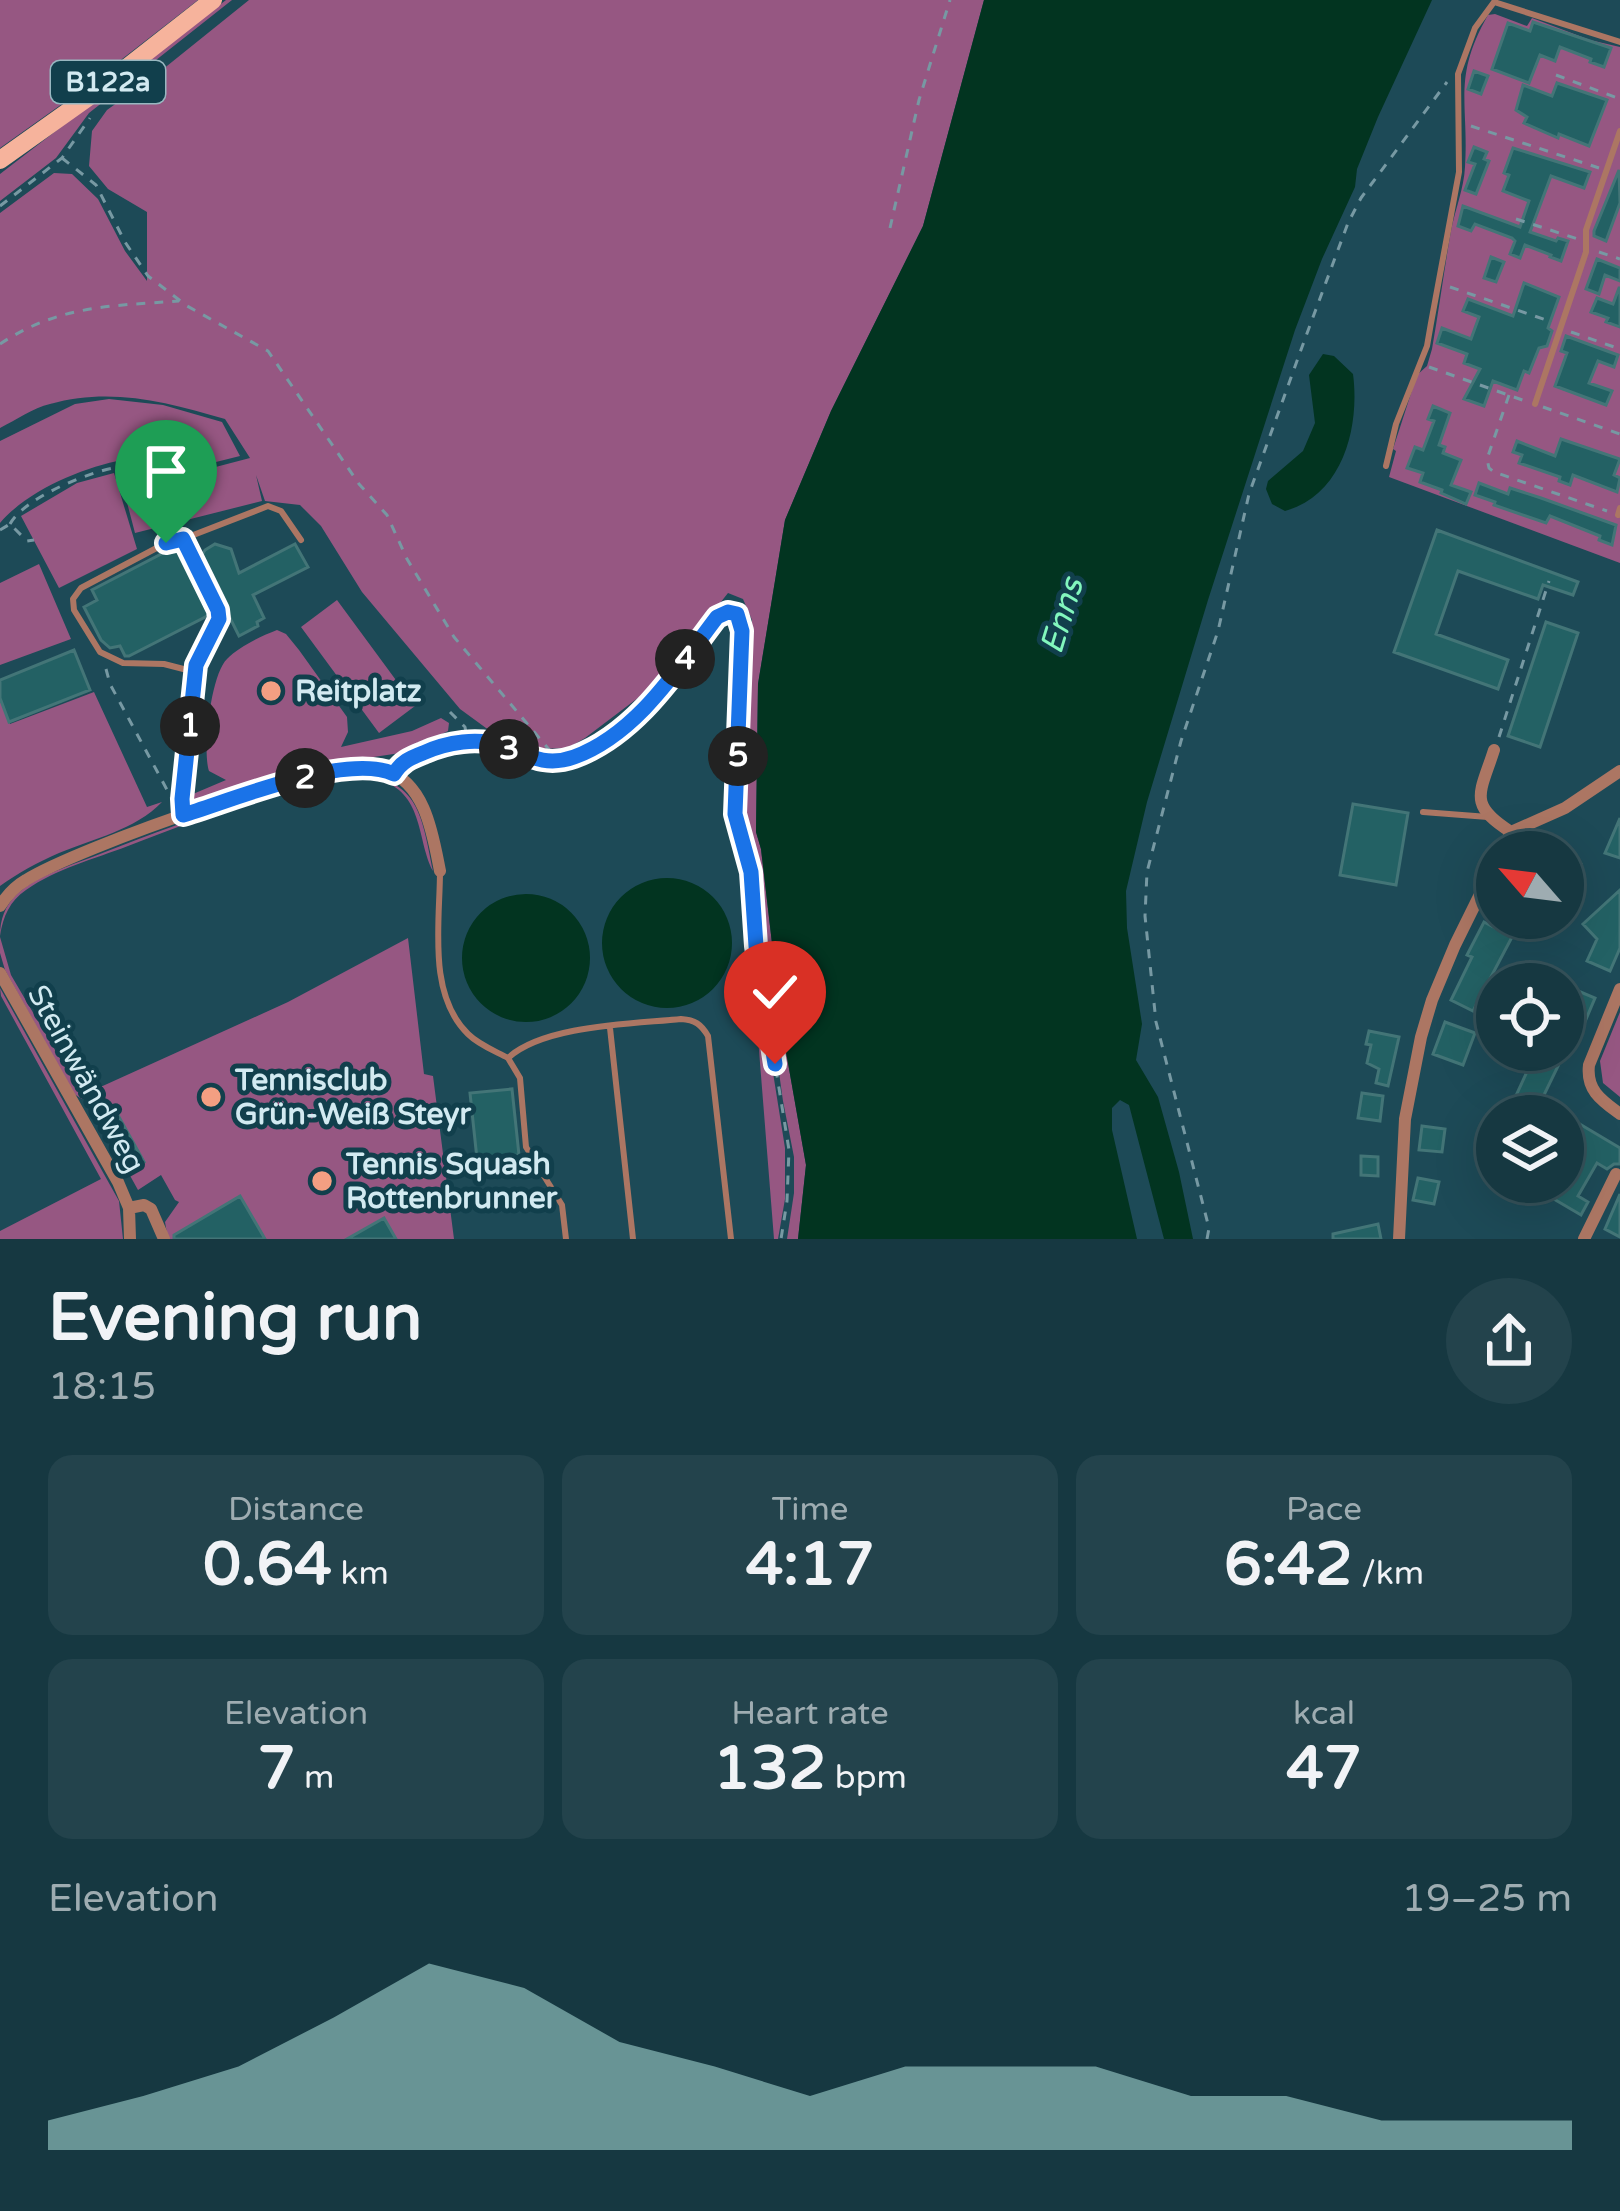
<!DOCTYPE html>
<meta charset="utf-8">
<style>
body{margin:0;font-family:"Varela Round",sans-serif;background:#23434c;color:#f1f3f6;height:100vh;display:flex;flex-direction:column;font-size:45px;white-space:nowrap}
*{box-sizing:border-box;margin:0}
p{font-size:39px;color:#9eacb1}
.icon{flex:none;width:66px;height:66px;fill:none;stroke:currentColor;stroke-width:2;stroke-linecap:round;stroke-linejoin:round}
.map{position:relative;height:1239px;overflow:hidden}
.panel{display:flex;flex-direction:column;background:#163841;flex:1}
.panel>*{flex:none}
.needle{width:78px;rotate:298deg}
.tools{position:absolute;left:1476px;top:831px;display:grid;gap:24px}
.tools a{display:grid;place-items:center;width:108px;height:108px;border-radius:50%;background:#163841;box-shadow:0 12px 48px #0002,0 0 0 3px #35525a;font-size:60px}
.pin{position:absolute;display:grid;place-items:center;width:102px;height:102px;color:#fff;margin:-123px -51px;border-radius:50% 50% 50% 0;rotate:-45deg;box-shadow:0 0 12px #0007}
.pin .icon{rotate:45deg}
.km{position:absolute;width:60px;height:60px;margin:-30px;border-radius:50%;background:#222;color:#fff;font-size:33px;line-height:60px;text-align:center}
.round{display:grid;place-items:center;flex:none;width:126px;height:126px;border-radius:63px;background:#23434c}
.headline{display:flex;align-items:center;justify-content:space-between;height:204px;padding:0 48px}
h1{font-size:66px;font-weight:700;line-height:90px}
.figures{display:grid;grid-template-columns:repeat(3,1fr);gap:18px;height:204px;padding:12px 48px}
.figures div{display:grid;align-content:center;border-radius:24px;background:#23434c;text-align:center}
.figures b{font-size:60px;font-weight:700}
.figures small{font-size:33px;font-weight:400}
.figures p{font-size:33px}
.chart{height:336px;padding:24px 48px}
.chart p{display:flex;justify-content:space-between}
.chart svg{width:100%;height:216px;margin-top:12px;fill:#8bbbb9;opacity:.7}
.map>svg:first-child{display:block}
.green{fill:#965782}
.water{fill:#023420}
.building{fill:#236164;stroke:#437577;stroke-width:3}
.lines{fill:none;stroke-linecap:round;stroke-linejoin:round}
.path{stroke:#7799a3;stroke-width:3;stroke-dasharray:9 9;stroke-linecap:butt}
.service{stroke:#ac7663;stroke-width:6}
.minor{stroke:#ac7663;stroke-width:12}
.primary{stroke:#f6b39c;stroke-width:18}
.route-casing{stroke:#fff;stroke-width:24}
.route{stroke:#1a73e8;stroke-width:15}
.poi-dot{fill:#f39f82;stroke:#113f4c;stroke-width:4.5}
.labels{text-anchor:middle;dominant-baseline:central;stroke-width:10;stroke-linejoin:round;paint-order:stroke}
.shield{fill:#113f4c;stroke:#98b7c0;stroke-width:3}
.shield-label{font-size:27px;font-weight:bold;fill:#d2eaf1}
.poi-label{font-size:30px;font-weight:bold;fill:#d2eaf1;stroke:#113f4c;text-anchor:start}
.street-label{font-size:30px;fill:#d2eaf1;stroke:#113f4c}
.water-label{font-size:33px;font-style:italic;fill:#82f7bd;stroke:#113f4c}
</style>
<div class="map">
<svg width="1620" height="1239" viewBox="0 0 1620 1239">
<rect width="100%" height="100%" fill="#1d4a57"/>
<path class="green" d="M0,0H198L86,87L0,148Z
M226,0H232L89,113L56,158L0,201V174Z
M249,0H984L923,226L831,411L785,520L758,684L756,832L761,849L782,1029L806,1165L798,1239H787L794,1193V1157L783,1101L760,936L754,872L748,839L740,827L752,620L743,599L728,593L655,685L585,738L568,748L537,749L486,728L460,709L362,592L321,526L300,505L265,501L256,475L262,501L135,533L124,491L250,458L225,419C166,402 111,387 50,404C33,408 16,420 0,428V213L54,173L72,174L98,199L125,251L147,281V212L108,189L89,166L92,131L107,110L157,74Z
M1495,14L1527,26L1532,18L1590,40L1620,47V563L1389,477L1396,451L1393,449L1417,375L1427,366L1432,349C1439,310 1444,270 1451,231C1455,210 1464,188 1465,167C1469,103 1452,78 1488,15Z
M109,399L163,405L222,422L240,456L168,474L162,471L129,478L123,460C83,467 27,491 0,523V441L75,404Z
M114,473L137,549L59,588L21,516L77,483Z
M39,564L71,639L0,665V583Z
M337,600L415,706L379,733L301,627Z
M277,630L286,634L299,650L347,717L348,732L341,747L412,731L441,718L449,723L448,731L407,752L320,765L193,805V794L226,780L209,771C202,751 211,674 227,659C239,647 261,636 277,630Z
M94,692L147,807L162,802C135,830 93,839 59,853C38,862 18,873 0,886V701L10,724Z
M347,774C418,776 421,811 433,871C417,841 424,796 383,781C369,775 352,776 337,778C266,791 195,821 128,846C94,859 56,869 26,890C10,901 3,916 0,936C0,919 5,906 17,894C39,874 73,865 100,854C181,822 262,794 347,774Z
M732,805L749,878L756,966L785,1148V1199L778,1239H774L748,912L738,843L731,819Z
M0,937L11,975L79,1091L85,1094L288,1002L408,938L424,1074L433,1076L454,1239H168L165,1222L179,1202L175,1200L161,1175L138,1190L87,1098L82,1099L74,1094L5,970L0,953Z
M0,988L119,1201L123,1239H0V1231L101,1179L1,996Z
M1620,1012V1097L1603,1083L1600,1061Z"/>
<path class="water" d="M984,0H1432L1378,117L1357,169L1355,187L1322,259L1295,330L1208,600L1147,802L1126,891L1127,928L1142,1024L1136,1060L1158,1097L1179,1172L1193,1239H1164L1129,1105L1120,1100L1112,1108V1130L1137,1239H798L806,1165L782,1029L761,849L756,832L758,684L785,520L831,411L923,226Z
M1323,354L1334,356L1353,374C1360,427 1343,495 1285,511L1272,504L1266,489L1268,481L1303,451L1315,423L1309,375Z
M602 943a65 65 0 1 1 130 0a65 65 0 1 1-130 0Z
M462 958a64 64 0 1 1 128 0a64 64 0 1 1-128 0Z"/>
<path class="building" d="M1533,22L1611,48L1604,67L1590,62L1591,59L1560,47L1555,61L1540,55L1529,83L1492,69L1508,23L1530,31Z
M1474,71L1488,76L1481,94L1468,89Z
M1557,83L1607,100L1589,146L1559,134L1558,138L1524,123L1527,117L1516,110L1523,85L1552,96Z
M1474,147L1487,152L1484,159L1489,161L1476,194L1465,190L1475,164L1468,162Z
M1513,148L1590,172L1584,188L1551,176L1530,232L1556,241L1558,238L1568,241L1561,261L1550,257L1551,255L1525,245L1520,258L1510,254L1515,241L1512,238L1475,224L1471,231L1458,226L1463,206L1520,227L1529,201L1503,191L1509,175L1504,173Z
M1619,170L1620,203L1606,241L1594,236V231Z
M1491,257L1504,262L1496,282L1484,278Z
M1597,259L1620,268V281L1605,275L1599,294L1586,289Z
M1524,283L1559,297L1548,328L1552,331L1547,346L1539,348L1529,373L1524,371L1517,390L1493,381L1484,406L1464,399L1480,369L1464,363L1467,354L1437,343L1442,328L1471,339L1479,317L1463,311L1468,299L1513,316Z
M1619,288H1620V327L1606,322L1608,318L1591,312L1597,298L1613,304Z
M1566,336L1618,355L1614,367L1598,361L1589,383L1612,391L1606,405L1555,386L1567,353L1561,351Z
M1433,406L1450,413L1439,445L1445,447L1443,453L1461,460L1451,485L1471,492L1466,504L1441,493L1442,490L1420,482L1423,473L1407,468L1415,447L1423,450L1434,421L1428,419Z
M1561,439L1620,459L1614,475L1620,478L1617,492L1573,475L1570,485L1559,481L1560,477L1519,463L1522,455L1513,452L1517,441L1555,456Z
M1479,483L1508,494L1510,488L1541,498L1616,525L1612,545L1599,540L1600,536L1550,516L1546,523L1494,505L1495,502L1475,495Z
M1437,530L1578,582L1573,595L1543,585L1538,599L1458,571L1436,634L1508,660L1498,689L1394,652Z
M215,544L231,549L239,573L295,544L308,567L253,595L264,618L257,622L258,626L239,636L200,558L205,550Z
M178,548L211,614L129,656H125L120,646L110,648L101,640L84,607L97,600L92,590L169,550Z
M1546,622L1578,633L1540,747L1508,736Z
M74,650L90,690L9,722L0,698V680Z
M1353,804L1408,813L1396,885L1340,875Z
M1620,818V858L1605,853Z
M1563,854L1581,864L1573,879L1563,873Z
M1620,890V948L1610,971L1587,961L1597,939L1583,924Z
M1484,922L1512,937L1473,1011L1451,1000L1472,957L1467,955Z
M1571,988L1595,998L1576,1043L1563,1038V1008Z
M1445,1022L1475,1033L1463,1065L1433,1054Z
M1369,1031L1399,1037L1388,1086L1376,1083L1379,1069L1367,1063L1371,1045L1366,1044Z
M1537,1050H1546L1562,1058L1541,1101L1620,1148V1164H1614L1607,1169L1597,1163L1578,1196L1588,1202L1581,1215L1525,1182H1563V1116H1514L1508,1113Z
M512,1089L519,1155L477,1159L470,1093Z
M1362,1093L1383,1096L1380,1121L1358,1118Z
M114,1108L144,1162L128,1171L98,1117Z
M1422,1126L1445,1129L1442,1152L1419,1150Z
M1361,1156L1378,1157V1176L1361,1175Z
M1418,1178L1439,1182L1434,1204L1413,1200Z
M1620,1194V1237L1605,1229Z
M240,1196L265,1239H174V1235Z
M384,1218L396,1239H347Z
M1378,1224L1381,1239H1333V1234Z"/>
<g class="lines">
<path class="path" d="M1556,75L1620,99
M1471,126L1599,168
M62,158L96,185L125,242L148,276L187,306L268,351L359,484L387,515L407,559L454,637L557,759
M0,206L62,158L90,118
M1516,219L1578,239
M890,228L919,100L950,0
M1599,252L1620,259
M1450,287L1549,321
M1571,332L1620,349
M0,344C59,305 111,306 179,301
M1429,367L1528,402
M1509,395L1487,459L1489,468L1494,472L1607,511
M1543,407L1620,434
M10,524C24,498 88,472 118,467L129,483
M0,530L10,524L27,541L34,540
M106,669L110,684L172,799
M450,712L465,727L467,740
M1499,737L1549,581
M403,763C431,746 469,734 501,745C516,750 528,761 544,762C616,764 679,667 717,617L727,612L737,614L743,631L735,814L751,872L756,946L789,1150L787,1201L781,1239
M1207,1239L1209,1228L1156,1022L1145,916L1147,872L1181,741L1218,631L1249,494L1306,336L1348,223L1361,198L1447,82"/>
<path class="service" d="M1535,404L1581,267L1586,252V230L1620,131
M1386,466L1396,424L1427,346L1431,323L1459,172L1458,74L1475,28L1494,2L1620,42
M1618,515L1620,508
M195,672L164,664L123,663L100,652L74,610L73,599L81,588L166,543L183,539L268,506L281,511L301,540
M182,812L196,665L219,619L218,610L183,540
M1423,812L1488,817
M440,871C440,922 427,994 468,1034C479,1045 495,1051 508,1058C544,1025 633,1024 681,1019C695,1020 701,1024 708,1036L731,1239
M610,1028L633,1239
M508,1058L520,1078L526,1147L562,1205L566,1239"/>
<path class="minor" d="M1494,750C1480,794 1467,804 1511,832
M1511,832L1565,808L1620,771
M1501,852L1511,832
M0,906C7,895 14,887 26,880C75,849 335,754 385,770C426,783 433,836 440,871
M0,973L118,1182L129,1208L130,1239
M1620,989L1589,1065C1586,1090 1601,1100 1620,1114
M129,1208L144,1205L151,1209L164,1239
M1399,1239L1405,1119L1421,1037L1432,1000L1455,945L1497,860
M1584,1239L1616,1174"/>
<path class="primary" d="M0,160L97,91L213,0"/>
</g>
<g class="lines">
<defs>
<path id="route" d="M166,543L183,539L218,610L219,619L196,665L182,799L183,815C233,800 347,752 394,774C401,762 410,758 423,753C447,742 478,737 504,746C529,756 546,767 574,757C637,734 678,668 717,617L728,612L737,614L742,631L735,814L751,872L756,946L775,1064"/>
</defs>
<use href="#route" class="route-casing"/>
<use href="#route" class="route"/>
</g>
<g class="poi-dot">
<circle cx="271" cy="691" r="12"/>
<circle cx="211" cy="1097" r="12"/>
<circle cx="322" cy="1181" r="12"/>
</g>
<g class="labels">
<rect class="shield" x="51" y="61" width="114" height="42" rx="9"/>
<g class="shield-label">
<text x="108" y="82">B122a</text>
</g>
<g class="poi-label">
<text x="295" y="691">Reitplatz</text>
<text x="235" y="1080">Tennisclub<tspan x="235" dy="34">Grün-Weiß Steyr</tspan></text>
<text x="346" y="1164">Tennis Squash<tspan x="346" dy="34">Rottenbrunner</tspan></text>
</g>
<g class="street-label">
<text transform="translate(86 1079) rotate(61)">Steinwändweg</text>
</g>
<g class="water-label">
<text transform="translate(1062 616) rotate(-73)">Enns</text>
</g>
</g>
</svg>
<div class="tools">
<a><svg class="needle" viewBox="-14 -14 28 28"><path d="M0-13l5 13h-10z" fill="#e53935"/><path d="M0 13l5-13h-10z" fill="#9eacb1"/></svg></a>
<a><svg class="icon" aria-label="locate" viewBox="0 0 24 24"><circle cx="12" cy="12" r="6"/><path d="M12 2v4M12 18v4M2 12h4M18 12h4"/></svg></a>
<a><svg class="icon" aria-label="layers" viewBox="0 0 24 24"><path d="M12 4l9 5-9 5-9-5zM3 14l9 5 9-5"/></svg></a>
</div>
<div class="pin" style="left:166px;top:543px;background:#1e9e55"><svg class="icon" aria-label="arrive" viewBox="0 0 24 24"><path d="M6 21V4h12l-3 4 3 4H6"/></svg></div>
<div class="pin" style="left:775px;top:1064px;background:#d93025"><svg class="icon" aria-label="check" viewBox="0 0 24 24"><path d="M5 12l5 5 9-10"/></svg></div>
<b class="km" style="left:190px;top:726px">1</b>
<b class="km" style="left:305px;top:778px">2</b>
<b class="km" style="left:509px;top:749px">3</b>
<b class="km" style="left:685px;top:659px">4</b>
<b class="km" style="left:738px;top:756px">5</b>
</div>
<section class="panel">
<div class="headline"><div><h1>Evening run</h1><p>18:15</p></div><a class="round"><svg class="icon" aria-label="share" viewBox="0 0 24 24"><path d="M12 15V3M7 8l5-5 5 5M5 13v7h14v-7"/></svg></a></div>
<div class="figures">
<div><p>Distance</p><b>0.64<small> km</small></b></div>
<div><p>Time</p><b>4:17</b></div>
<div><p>Pace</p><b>6:42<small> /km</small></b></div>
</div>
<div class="figures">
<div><p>Elevation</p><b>7<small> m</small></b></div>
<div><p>Heart rate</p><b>132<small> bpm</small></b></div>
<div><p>kcal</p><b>47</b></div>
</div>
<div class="chart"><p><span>Elevation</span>19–25 m</p>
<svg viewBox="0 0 160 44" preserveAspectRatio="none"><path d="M0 44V38L10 33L20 27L30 17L40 6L50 11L60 22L70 27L80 33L90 27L100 27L110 27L120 33L130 33L140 38L150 38L160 38V44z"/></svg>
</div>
</section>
